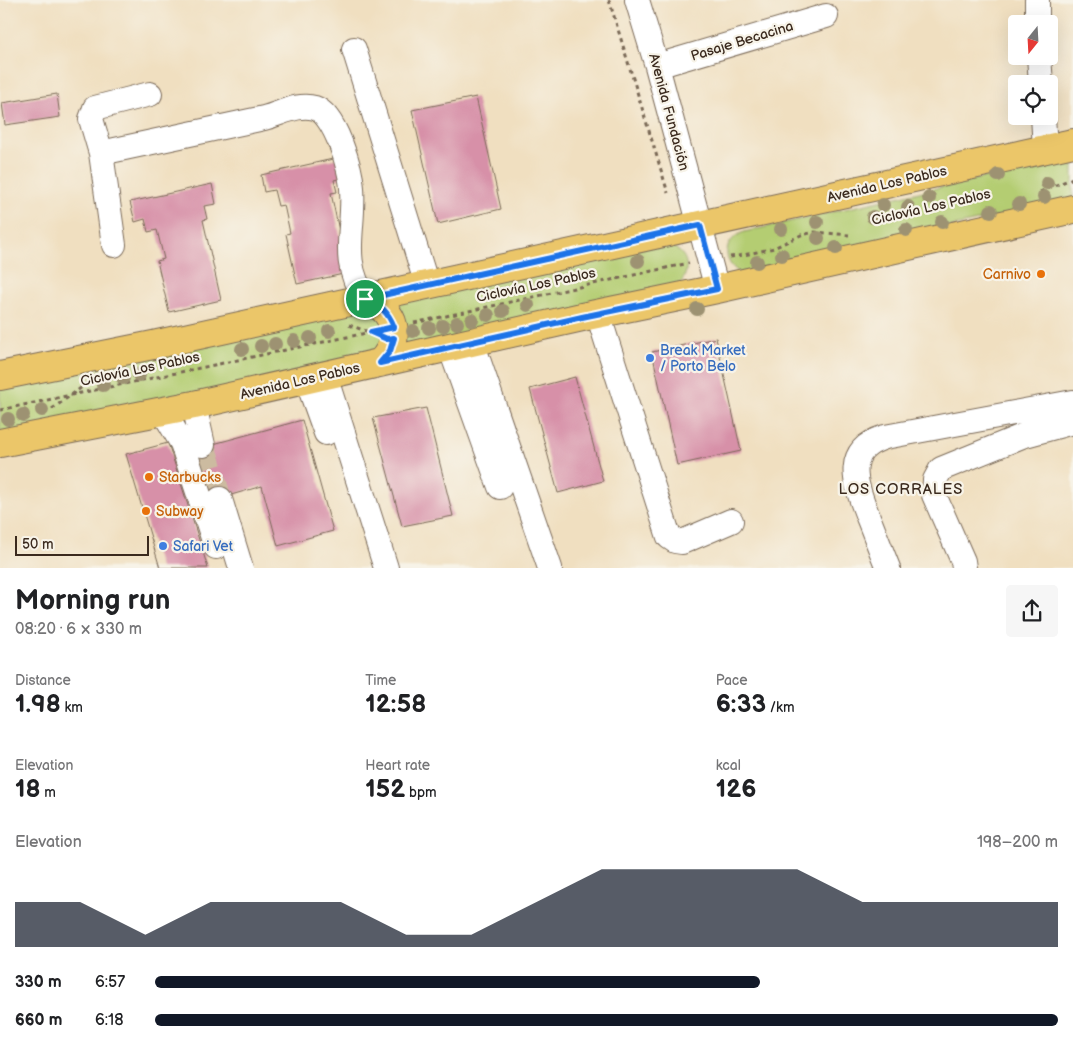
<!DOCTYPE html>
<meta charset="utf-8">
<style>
body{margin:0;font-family:"Balsamiq Sans",sans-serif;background:#f6f6f6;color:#202124;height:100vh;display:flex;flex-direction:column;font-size:19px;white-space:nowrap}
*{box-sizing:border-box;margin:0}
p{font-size:16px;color:#757577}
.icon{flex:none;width:28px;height:28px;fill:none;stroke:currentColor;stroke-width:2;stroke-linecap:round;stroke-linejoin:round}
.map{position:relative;height:568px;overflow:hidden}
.sheet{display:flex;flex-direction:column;background:#fff;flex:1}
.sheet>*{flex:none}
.needle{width:32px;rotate:198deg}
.controls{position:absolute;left:1008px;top:15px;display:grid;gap:10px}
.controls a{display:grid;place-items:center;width:50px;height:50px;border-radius:5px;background:#fff;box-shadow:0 5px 20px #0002;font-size:25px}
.scale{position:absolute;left:15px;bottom:12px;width:134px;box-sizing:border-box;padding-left:5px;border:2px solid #3b2a1e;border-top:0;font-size:14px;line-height:18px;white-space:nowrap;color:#3b2a1e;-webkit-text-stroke:4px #f7f3e8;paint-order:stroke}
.pin{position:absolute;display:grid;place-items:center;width:42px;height:42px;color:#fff;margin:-21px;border:2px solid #fff;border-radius:50%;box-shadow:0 1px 5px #0007}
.round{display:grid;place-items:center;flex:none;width:52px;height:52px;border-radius:5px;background:#f6f6f6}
.headline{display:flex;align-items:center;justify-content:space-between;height:85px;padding:0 15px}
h1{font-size:28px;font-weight:700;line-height:38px}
.metrics{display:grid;grid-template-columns:repeat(3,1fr);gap:8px;height:85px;padding:5px 15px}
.metrics div{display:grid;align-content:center}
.metrics b{font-size:25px;font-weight:700}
.metrics small{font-size:14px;font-weight:400}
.metrics p{font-size:14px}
.chart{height:140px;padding:10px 15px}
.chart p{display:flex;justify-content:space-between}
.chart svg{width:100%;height:90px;margin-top:5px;fill:#111827;opacity:.7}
ul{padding:0 15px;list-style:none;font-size:16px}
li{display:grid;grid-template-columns:80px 60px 1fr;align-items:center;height:38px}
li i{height:12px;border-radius:6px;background:#111827}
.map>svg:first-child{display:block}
.green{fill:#b4cd72;stroke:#787c48}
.building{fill:#d790a8}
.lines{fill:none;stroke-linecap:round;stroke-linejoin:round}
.minor-tunnel{stroke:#ccbba0;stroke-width:24;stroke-dasharray:24 12;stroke-linecap:butt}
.minor-casing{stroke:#7a6957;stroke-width:26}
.major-casing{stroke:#7a6957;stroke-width:30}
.path{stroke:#7a6957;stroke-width:3;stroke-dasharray:4 4;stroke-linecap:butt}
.minor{stroke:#fff;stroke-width:24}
.major{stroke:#ebc669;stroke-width:28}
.tree{fill:#9d9272}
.route-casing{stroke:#fff;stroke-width:10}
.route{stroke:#1a73e8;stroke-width:6}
.food-dot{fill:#e8710a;stroke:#f7f3e8;stroke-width:2}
.shop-dot{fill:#3f7fe0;stroke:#f7f3e8;stroke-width:2}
.labels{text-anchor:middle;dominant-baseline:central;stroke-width:4.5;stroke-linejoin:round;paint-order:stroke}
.street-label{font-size:14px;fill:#3b2a1e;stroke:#f7f3e8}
.food-label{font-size:14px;fill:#c56008;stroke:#f7f3e8;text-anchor:start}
.shop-label{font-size:14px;fill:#366cbe;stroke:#f7f3e8;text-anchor:start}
.neighbourhood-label{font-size:15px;letter-spacing:1px;fill:#3b2a1e;stroke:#f7f3e8}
</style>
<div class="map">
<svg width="1073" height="568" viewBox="0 0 1073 568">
<rect width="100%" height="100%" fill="#f7f3e8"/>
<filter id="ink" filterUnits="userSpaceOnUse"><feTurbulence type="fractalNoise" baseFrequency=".02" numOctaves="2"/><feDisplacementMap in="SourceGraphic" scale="10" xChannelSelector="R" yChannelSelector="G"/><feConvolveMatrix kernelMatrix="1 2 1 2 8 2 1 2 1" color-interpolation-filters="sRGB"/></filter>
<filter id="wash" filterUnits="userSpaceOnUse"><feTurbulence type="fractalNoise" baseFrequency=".0096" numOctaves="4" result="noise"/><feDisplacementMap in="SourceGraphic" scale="20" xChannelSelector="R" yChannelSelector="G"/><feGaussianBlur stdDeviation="1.12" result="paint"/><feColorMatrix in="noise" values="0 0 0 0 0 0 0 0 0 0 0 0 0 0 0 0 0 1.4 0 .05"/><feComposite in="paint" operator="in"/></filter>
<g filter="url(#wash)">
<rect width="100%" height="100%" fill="#f0dfc0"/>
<path class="green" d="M1073,157V200L740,273C721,261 723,240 744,232Z
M665,243C690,253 692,269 677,289L0,439V387Z"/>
<g id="blocks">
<path class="building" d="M57,94L60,117L5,125L2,103Z
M476,97L501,209L438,224L412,110Z
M342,157L346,177L334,180L337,192L331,193L348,273L297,284L286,234L290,233L284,205L278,206L274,190L264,192L261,175Z
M212,184L216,204L204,206L207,219L203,220L221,300L169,312L157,261L164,259L157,230L148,232L145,219L135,222L130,202Z
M716,338L741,451L677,465L652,352Z
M575,377L603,481L558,493L530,389Z
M426,408L453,516L402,526L373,418Z
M302,420L333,531L278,546L262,486L207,502L191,450Z
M168,443L208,568H160L126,454Z"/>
</g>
</g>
<g filter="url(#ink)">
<use href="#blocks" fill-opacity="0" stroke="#7a6957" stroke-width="1"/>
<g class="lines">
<path class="minor-tunnel" d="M203,445L220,499"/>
<defs>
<path id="minor" d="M637,0L657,66L717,289
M1037,24V0
M354,49L427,285
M1039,56L1041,84
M657,66L826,16
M1043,116L1045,149
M101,153C155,141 210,130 264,118C281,114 297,103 315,108C335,114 351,170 352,188C355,232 339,258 365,299
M114,245L101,153L91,119L95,108L150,94
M598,314L669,537L675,541L682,542L731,521
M472,342L550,568
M450,347L500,487
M325,376L386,568
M307,380L326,433
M194,405L203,445
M163,411L182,443L216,547
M220,499L241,568
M888,568C881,551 875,534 868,517C857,487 840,451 885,437L1073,402
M964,568L963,561L934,495L935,480L941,469L1022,436L1073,422"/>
<path id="major" d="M365,299C397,309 403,340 380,363
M0,376L153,345L1073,143
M0,443L194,405L582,317L717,289L1073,209"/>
</defs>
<use href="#minor" class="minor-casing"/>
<use href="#major" class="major-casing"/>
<path class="path" d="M609,0L668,193
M1040,192L1073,178
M730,257L744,255L774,248L801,235L815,232L849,235
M414,323L689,263
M349,325L369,332
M52,409L89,382
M0,410L371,332"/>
<use href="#minor" class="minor"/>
<use href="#major" class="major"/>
</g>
<g class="tree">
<circle cx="998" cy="175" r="7"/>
<circle cx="1047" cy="183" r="7"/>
<circle cx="1044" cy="197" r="7"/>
<circle cx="929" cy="198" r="7"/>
<circle cx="1019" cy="204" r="7"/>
<circle cx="883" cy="205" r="7"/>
<circle cx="908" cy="207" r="7"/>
<circle cx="991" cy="211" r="7"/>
<circle cx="873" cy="217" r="7"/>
<circle cx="817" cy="222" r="7"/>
<circle cx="942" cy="222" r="7"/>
<circle cx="781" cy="229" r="7"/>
<circle cx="906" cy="230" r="7"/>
<circle cx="818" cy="238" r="7"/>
<circle cx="836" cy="248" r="7"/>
<circle cx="782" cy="255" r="7"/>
<circle cx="638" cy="261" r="7"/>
<circle cx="757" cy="262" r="7"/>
<circle cx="528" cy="305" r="7"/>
<circle cx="697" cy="309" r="7"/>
<circle cx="503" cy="311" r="7"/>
<circle cx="488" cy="315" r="7"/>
<circle cx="472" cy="320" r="7"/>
<circle cx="457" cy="323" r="7"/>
<circle cx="443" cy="326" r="7"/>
<circle cx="429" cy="328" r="7"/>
<circle cx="329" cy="331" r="7"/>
<circle cx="413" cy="331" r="7"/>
<circle cx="310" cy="338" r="7"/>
<circle cx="294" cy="341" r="7"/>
<circle cx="275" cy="344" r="7"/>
<circle cx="261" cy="346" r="7"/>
<circle cx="242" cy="349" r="7"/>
<circle cx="139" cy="375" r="7"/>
<circle cx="123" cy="378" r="7"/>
<circle cx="103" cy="385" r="7"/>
<circle cx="42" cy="410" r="7"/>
<circle cx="23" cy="415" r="7"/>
<circle cx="8" cy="419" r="7"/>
</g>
</g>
<g class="lines" filter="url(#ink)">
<defs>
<path id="route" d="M700,225L717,289L582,317L380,363L390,351L394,338L387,339L371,332L394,327C388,312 380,304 365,299Z"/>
</defs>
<use href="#route" class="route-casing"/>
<use href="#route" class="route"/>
</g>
<g class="food-dot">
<circle cx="1041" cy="274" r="5"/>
<circle cx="149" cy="477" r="5"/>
<circle cx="146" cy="511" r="5"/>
</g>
<g class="shop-dot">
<circle cx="650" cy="358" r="5"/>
<circle cx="163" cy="546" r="5"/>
</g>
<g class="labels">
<g class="street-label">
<text transform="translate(742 41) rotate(-17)">Pasaje Becacina</text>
<text transform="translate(669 112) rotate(75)">Avenida Fundación</text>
<text transform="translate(887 184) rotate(-13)">Avenida Los Pablos</text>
<text transform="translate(931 207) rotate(-13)">Ciclovía Los Pablos</text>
<text transform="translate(536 285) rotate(-12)">Ciclovía Los Pablos</text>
<text transform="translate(140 369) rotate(-12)">Ciclovía Los Pablos</text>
<text transform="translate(300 381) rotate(-13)">Avenida Los Pablos</text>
</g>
<g class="food-label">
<text x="1031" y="274" text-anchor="end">Carnivo</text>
<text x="159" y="477">Starbucks</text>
<text x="156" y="511">Subway</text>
</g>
<g class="shop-label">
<text x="660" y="350">Break Market<tspan x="660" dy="16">/ Porto Belo</tspan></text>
<text x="173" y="546">Safari Vet</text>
</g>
<g class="neighbourhood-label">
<text x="901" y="489">LOS CORRALES</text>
</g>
</g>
</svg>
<div class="controls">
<a><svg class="needle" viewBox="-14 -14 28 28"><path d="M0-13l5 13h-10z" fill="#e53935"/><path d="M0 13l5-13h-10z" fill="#757577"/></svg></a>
<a><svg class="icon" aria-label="locate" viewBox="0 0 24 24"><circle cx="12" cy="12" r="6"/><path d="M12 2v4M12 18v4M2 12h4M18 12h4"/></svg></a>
</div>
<div class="scale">50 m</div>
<div class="pin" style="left:365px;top:299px;background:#1e9e55"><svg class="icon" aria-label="arrive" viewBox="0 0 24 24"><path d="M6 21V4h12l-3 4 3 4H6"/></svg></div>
</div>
<section class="sheet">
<div class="headline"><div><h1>Morning run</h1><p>08:20 · 6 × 330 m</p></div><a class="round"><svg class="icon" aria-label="share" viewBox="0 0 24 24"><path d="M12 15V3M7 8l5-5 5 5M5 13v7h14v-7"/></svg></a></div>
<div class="metrics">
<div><p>Distance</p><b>1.98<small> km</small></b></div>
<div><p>Time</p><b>12:58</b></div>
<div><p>Pace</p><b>6:33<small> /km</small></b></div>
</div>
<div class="metrics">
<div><p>Elevation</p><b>18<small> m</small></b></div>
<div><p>Heart rate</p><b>152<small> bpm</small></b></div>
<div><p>kcal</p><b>126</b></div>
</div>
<div class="chart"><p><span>Elevation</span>198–200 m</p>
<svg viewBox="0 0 160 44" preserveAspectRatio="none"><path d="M0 44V22L10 22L20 38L30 22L40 22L50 22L60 38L70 38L80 22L90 6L100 6L110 6L120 6L130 22L140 22L150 22L160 22V44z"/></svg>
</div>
<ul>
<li><b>330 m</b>6:57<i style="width:67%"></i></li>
<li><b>660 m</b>6:18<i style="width:100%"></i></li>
</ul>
</section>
